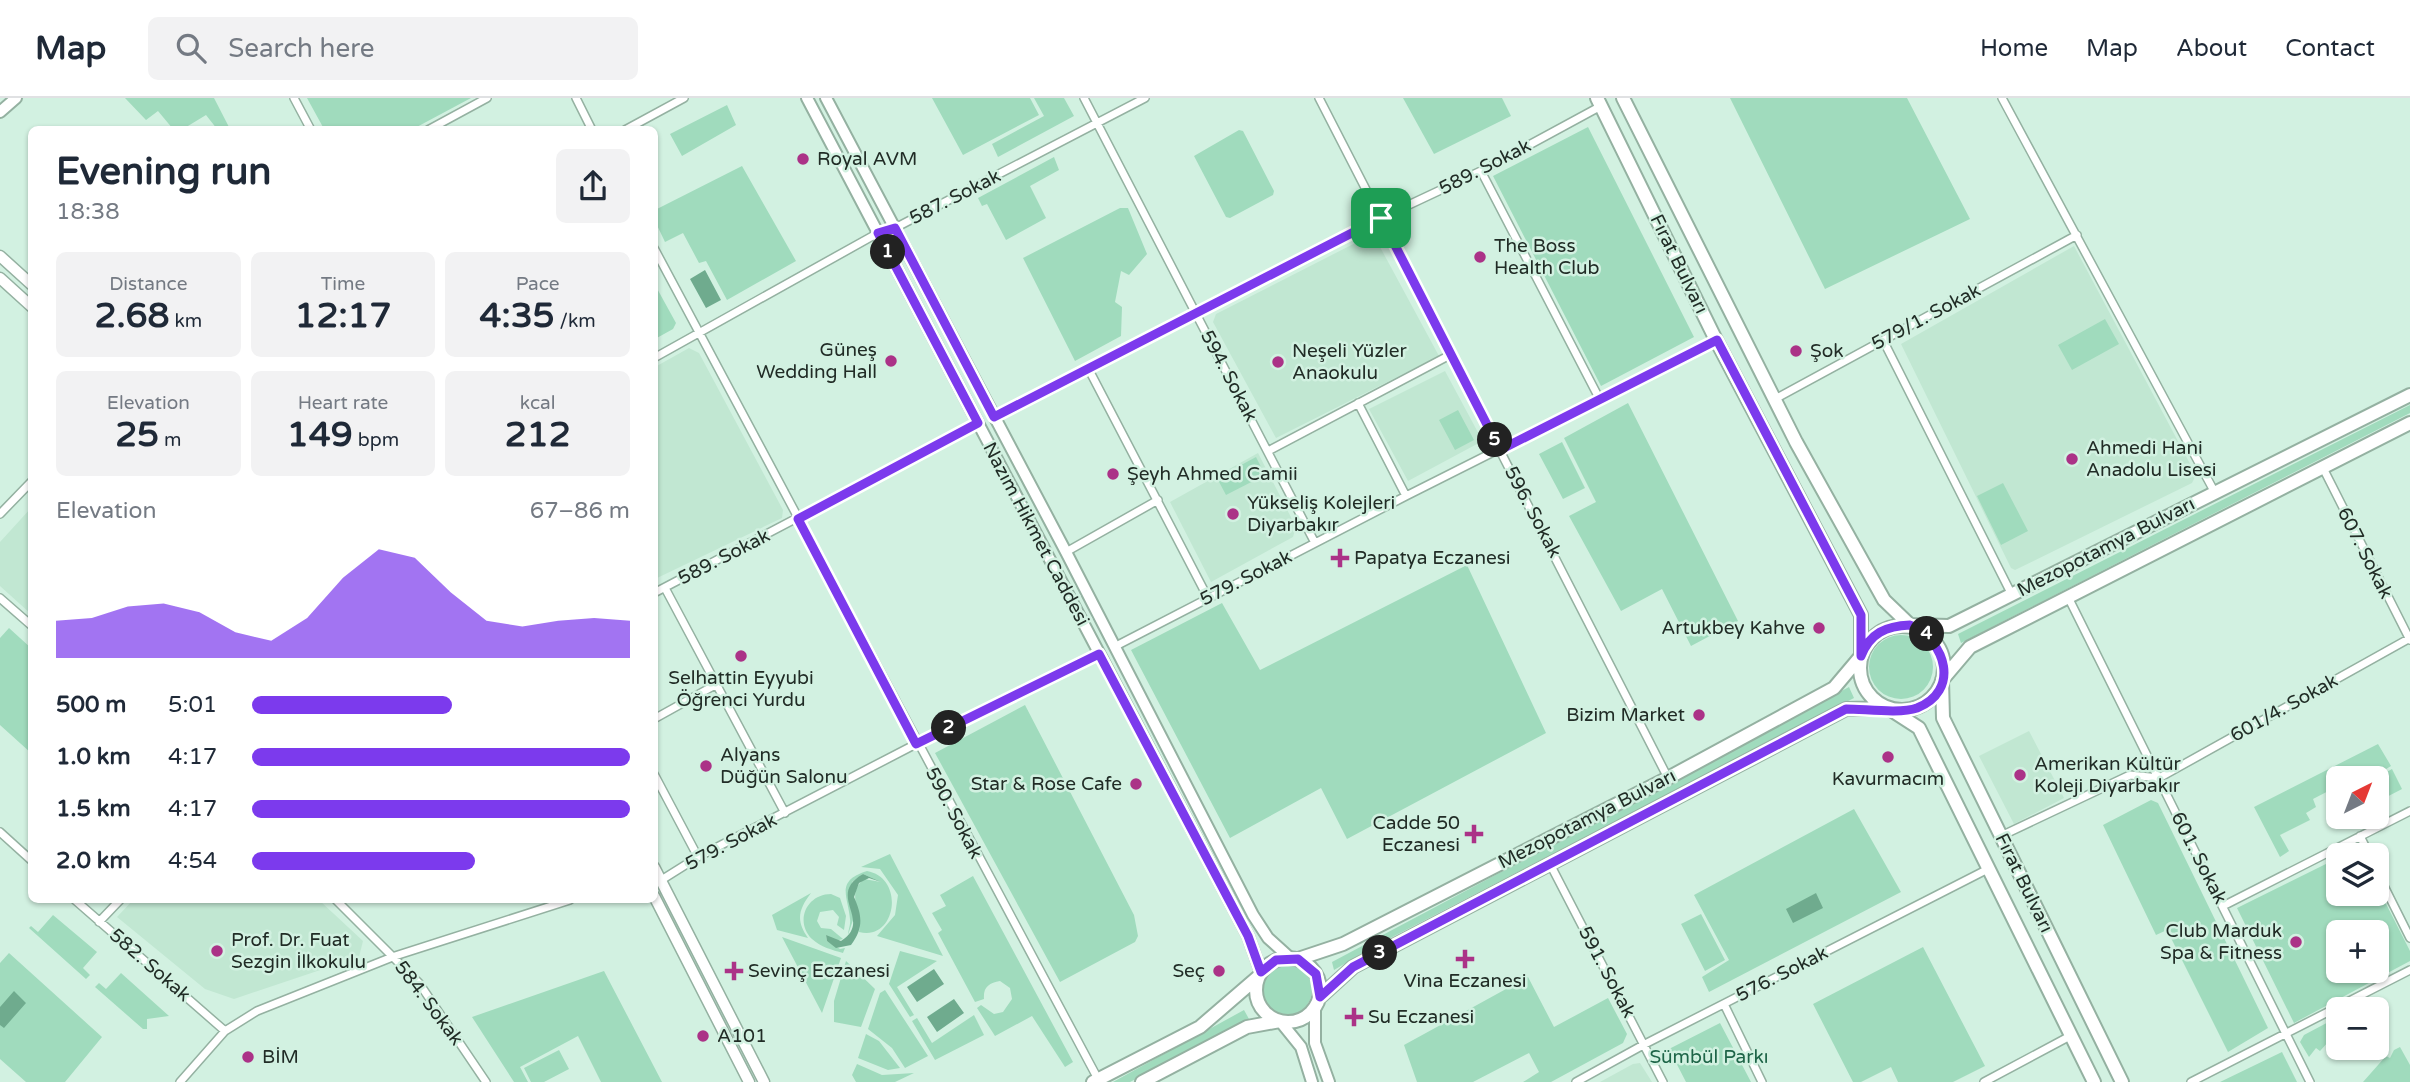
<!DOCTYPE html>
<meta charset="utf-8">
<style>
body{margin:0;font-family:"Varela Round",sans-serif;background:#f2f2f3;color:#1f2937;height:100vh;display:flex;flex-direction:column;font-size:26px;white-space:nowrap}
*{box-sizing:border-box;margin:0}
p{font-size:23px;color:#747a83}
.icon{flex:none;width:38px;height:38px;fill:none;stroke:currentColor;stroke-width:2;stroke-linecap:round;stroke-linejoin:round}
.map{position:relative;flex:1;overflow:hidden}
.drawer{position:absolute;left:28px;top:28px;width:630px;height:777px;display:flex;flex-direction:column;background:#fff;border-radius:10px;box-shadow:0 2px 5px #0004}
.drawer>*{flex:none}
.needle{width:46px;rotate:42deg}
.tools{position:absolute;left:2326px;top:668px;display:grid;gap:14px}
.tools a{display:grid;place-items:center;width:63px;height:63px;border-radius:10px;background:#fff;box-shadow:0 2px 5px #0004;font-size:35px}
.pin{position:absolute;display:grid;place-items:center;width:60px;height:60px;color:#fff;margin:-30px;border-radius:14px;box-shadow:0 4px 10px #0006}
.km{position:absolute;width:35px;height:35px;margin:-18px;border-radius:50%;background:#222;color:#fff;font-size:19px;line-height:35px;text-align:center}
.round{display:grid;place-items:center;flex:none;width:74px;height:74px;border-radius:10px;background:#f2f2f3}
.summary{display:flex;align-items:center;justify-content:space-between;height:119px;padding:0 28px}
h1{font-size:38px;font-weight:700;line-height:52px}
.stats{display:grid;grid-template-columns:repeat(3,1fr);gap:10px;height:119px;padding:7px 28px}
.stats div{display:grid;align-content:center;border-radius:10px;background:#f2f2f3;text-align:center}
.stats b{font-size:35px;font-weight:700}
.stats small{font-size:19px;font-weight:400}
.stats p{font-size:19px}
.chart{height:196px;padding:14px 28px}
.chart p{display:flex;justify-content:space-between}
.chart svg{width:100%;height:126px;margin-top:7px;fill:#7c3aed;opacity:.7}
ul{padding:0 28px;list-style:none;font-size:23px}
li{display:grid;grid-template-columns:112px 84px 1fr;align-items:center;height:52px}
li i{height:18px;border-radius:9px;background:#7c3aed}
header{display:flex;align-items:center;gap:42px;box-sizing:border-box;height:98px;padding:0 35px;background:#fff;border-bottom:2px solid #e0e1e3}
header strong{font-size:33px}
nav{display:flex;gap:38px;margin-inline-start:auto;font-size:24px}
.search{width:490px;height:63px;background:#f2f2f3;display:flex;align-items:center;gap:18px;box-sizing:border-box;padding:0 24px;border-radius:10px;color:#747a83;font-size:26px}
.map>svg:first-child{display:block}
.built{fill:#c1e7d2}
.green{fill:#a0dbbd;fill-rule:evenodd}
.water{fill:#6fab8e}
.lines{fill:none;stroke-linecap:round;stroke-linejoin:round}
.minor-casing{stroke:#94b1a1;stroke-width:10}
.tertiary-casing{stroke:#94b1a1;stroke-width:13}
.secondary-casing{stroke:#94b1a1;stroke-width:14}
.primary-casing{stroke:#94b1a1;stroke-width:16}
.minor{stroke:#fff;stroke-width:7}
.tertiary{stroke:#fff;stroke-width:10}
.secondary{stroke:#fff;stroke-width:10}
.primary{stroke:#fff;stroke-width:12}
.route-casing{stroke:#fff;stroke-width:14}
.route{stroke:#7c3aed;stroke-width:9}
.poi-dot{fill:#ab3287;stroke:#d2f1e1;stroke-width:2.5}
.labels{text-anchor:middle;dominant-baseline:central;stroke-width:5;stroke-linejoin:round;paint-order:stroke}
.poi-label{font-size:19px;fill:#212c26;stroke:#d2f1e1;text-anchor:start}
.street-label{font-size:19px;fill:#212c26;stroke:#d2f1e1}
.park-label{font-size:19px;fill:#1e6548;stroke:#d2f1e1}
</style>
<header>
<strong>Map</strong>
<div class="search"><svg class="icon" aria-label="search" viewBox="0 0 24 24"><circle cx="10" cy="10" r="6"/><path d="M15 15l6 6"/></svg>Search here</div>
<nav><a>Home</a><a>Map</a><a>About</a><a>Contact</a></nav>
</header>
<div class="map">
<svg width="2410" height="984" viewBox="0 0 2410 984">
<rect width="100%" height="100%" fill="#d2f1e1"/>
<path class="built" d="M1373,136L1439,258L1276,340L1213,224L1216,216Z
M2074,148L2196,377L2192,385L2015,472L2011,470L1901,246Z
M689,250L699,255L783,412L782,420L655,481V269Z
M1445,273L1481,340L1477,346L1408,383L1369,311Z
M1258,355L1296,429L1293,439L1211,484L1170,404Z
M31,410V516L0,488V444Z
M2029,633L2064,700L2014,726L1979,658Z
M133,802H319L363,843L359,859L234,901L205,891L117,819Z
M1640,965L1652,984H1600L1633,966Z"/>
<path class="green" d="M125,0H214L230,31H217L206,17L183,31H173L158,13L146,22Z
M307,0H471L413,31H324Z
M932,0H1030L1039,17L963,57Z
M1034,0H1064L1074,18L998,59L992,46L1044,18Z
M1403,0H1502L1511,18L1434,56Z
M1730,0H1907L1970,121L1825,191Z
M727,7L736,27L682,58L670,36Z
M1588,29L1694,239L1601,288L1493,78Z
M1239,32L1243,33L1274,93L1273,97L1230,120L1226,119L1194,58Z
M1054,59L1059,72L1030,88L1046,120L1006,142L987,106L982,108L978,100Z
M742,68L796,163L727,202L706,163L699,165L683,135L665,144L655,123V112Z
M1120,110H1128L1147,156L1129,177L1121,173L1115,204L1122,209L1121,238L1075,263L1023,160Z
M654,185L676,225L673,231L655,241Z
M2105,221L2119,246L2072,272L2058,247Z
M1628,305L1738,523L1691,548L1662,491L1621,513L1569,418L1596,404L1564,340Z
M2410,307V315L1961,545L1958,536Z
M1458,312L1474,342L1455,352L1439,322Z
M1562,344L1585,390L1563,401L1539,356Z
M1256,359L1265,377L1226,397L1217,380Z
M2003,385L2028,433L2001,447L1977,398Z
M1467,467L1546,635L1347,741L1321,690L1230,740L1131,552L1222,505L1260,572Z
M9,530L31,550V655L0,627V540Z
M1869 569a32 32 0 1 1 64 0a32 32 0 1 1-64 0Z
M1849,589L1854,600L1375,848L1334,872L1332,864Z
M1025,607L1134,817L1138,838L1135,844L1060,884L935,655Z
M2378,646L2391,668L2370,681H2338V688L2313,701L2316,709L2306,715L2310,722L2280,737L2289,753L2280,759L2254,709Z
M2392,671L2402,691L2377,704L2376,681H2374Z
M2151,702L2158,705L2268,930L2228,954L2167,832L2156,837L2103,727Z
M1854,711L1901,794L1709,894L1702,879L1729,862L1694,797Z
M890,756L943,858L877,838L895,817L898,797L880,771L861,769Z
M2338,760V796H2376L2377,788L2410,853V863L2294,925L2237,810ZM2338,835H2376V873H2338Z
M867,773C906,780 896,844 859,834C863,814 845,797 864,781L881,784L863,776L852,784L854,819L848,837C848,832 851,827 850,821C848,798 835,783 867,773Z
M973,778L1073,964L1065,969L1032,918L995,938L977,910L981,907L994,916L1003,914L1012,901L1010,890L1000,883C989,885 983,889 984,901L975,904L938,835L942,832L932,815L946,808L940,797Z
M811,795C798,812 796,823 808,840L777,832L772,817Z
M831,796L840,800L846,818L844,832L837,827L839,819L833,812L820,814L817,823L821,830L831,831L843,841L835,843L826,837L827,843L840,851L845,850L843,855C832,852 821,849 812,841C794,823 807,796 831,796Z
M1701,816L1725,862L1705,873L1681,826Z
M53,817L97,854L83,870L90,877L86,881L29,830L31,828L38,834Z
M782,839L841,860L822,915Z
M1923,849L1985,968L1953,984H1898L1891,969L1861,984H1853L1813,906Z
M900,853L937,863L897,889L914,917L910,919L889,886Z
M9,855L102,939L65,984H26L0,961V865Z
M846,863L875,891L861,929L834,924V903Z
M1262 892a25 25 0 1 1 50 0a25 25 0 1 1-50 0Z
M604,873L662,984H601L578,938L520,969L528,984H514L472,919Z
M121,875L169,918L147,921V931H143L95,889L99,885L106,891Z
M1528,879L1554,929L1608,900L1627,936L1623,945L1551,984H1523L1539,974L1529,955L1473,984H1417L1404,947Z
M885,892L928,958L905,970L892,950L868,931L880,895Z
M1244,912L1249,921L1130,984H1113Z
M974,917L984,937L935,962L912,923L917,920L932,945Z
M2336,920L2338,933L2320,953L2316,950L2309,959L2300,944L2304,937Z
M1720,925L1751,984H1686L1669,951Z
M866,936L879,943L900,970L888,972L858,960Z
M2400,949L2410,967V984H2363L2386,958L2390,960L2394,952Z
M559,952L569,971L544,984H531L524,970Z
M2282,954L2297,984H2220Z
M857,966L882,977L914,975L895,984H856L852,977Z"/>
<path class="water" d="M705,172L721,202L706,210L690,181Z
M863,776L881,784L869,780L859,785L854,799C862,817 864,830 851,847L836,850L827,843L826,837L841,843C874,822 825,798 863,776Z
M1816,795L1823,810L1793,825L1786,811Z
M934,871L944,886L917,904L907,889Z
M14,893L26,905L4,930L0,927V909Z
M954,901L964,915L937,934L927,919Z"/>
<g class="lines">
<defs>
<path id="minor" d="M294,0L311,32
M576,0L592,32
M1084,0L1315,445
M1319,0L1668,680
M2002,0L2214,393
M428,32L487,0
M625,32L684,0
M1481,73L1599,300
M654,150L1098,981
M1883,242L2012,497
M654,260L878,135L895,130L1145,0
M1088,270L1208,500
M1775,301L2077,137
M1358,305L1406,398
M994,319L1381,120L1481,73L1601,8
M1268,353L1450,257
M2322,368L2410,542
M0,416L32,383
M1066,454L1158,402
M665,490L785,715
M654,495L978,325
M2068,499L2310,984
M0,500L32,528
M1114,549L1406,398L1716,242
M654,621L717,586
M654,676L698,759
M0,734L32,763
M2001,738L2130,677L2159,680L2410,540
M2360,738L2370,758
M1549,764L1663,984
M2376,772L2410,840
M663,781L698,759L916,646L1099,556
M75,802L225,933
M336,802L419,885L486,984
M2223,808L2410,713
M99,824L120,802
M1724,906L1762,984
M180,984L225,933L257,913L395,858L570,802
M1576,984L1645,946L1988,771
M1984,984L2072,937
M2191,984L2410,872"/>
<path id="tertiary" d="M0,158L32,187
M0,180L32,209
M654,769L764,984
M654,798L749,984"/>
<path id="secondary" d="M807,0L1248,838L1261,874
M826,0L1066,454L1253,817L1268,840L1289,859
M0,14L16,0
M1315,911V945L1329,984
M1280,923L1301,949L1312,984"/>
<path id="primary" d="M1623,0L1796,344L1884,502L1910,527L1949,528L2410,297
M1860 570a42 42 0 1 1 84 0a42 42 0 1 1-84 0Z
M1256 892a32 32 0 1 1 64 0a32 32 0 1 1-64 0Z
M1298,861L1343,846L1668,680L1834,590L1861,558V517L1716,242L1597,0
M1320,899L1353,869L1846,611L1888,610L1919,630L2094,984
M1093,984L1200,929L1258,879
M1142,984L1247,929L1280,923
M2122,984L1943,620L1942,582L1970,549L2410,325"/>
</defs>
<use href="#minor" class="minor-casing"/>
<use href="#tertiary" class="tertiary-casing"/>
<use href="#secondary" class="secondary-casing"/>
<use href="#primary" class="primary-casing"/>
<use href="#minor" class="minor"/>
<use href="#tertiary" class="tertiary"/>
<use href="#secondary" class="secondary"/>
<use href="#primary" class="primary"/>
</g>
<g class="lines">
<defs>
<path id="route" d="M1381,120L1500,352L1717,242L1861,517V558C1870,535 1886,528 1910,527C1947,544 1960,593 1917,610C1900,616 1865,611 1846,611L1353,869L1320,899L1316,876L1298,861L1276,862L1261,874L1248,838L1099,556L916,646L798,421L978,325L878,135L895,130L994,319Z"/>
</defs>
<use href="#route" class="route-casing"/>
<use href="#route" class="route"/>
</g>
<g class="poi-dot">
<circle cx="803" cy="61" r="7"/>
<circle cx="1480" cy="159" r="7"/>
<circle cx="1796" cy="253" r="7"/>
<circle cx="891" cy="263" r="7"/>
<circle cx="1278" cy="264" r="7"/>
<circle cx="2072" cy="361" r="7"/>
<circle cx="1113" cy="376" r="7"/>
<circle cx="1233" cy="416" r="7"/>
<path d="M1336.5 449.5h7v7h7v7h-7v7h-7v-7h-7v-7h7z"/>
<circle cx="1819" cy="530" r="7"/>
<circle cx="741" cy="558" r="7"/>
<circle cx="1699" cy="617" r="7"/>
<circle cx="1888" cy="659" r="7"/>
<circle cx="706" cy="668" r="7"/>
<circle cx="2020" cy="677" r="7"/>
<circle cx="1136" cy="686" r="7"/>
<path d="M1470.5 725.5h7v7h7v7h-7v7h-7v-7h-7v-7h7z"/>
<circle cx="2296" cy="844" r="7"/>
<circle cx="217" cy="853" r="7"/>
<path d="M1461.5 850.5h7v7h7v7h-7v7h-7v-7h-7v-7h7z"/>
<path d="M730.5 862.5h7v7h7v7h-7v7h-7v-7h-7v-7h7z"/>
<circle cx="1219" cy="873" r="7"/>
<path d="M1350.5 908.5h7v7h7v7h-7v7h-7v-7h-7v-7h7z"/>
<circle cx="703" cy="938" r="7"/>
<circle cx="248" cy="959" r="7"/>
</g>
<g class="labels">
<g class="poi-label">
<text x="817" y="61">Royal AVM</text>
<text x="1494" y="148">The Boss<tspan x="1494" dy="22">Health Club</tspan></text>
<text x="877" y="252" text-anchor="end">Güneş<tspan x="877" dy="22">Wedding Hall</tspan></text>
<text x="1292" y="253">Neşeli Yüzler<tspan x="1292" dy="22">Anaokulu</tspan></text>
<text x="1810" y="253">Şok</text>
<text x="2086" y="350">Ahmedi Hani<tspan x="2086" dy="22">Anadolu Lisesi</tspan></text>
<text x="1127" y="376">Şeyh Ahmed Camii</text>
<text x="1247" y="405">Yükseliş Kolejleri<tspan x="1247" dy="22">Diyarbakır</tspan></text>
<text x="1354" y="460">Papatya Eczanesi</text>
<text x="1805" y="530" text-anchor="end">Artukbey Kahve</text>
<text x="741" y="580" text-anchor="middle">Selhattin Eyyubi<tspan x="741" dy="22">Öğrenci Yurdu</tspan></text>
<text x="1685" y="617" text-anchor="end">Bizim Market</text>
<text x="720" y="657">Alyans<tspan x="720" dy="22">Düğün Salonu</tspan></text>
<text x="2034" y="666">Amerikan Kültür<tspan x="2034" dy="22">Koleji Diyarbakır</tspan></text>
<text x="1888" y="681" text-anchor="middle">Kavurmacım</text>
<text x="1122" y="686" text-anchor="end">Star &amp; Rose Cafe</text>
<text x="1460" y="725" text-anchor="end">Cadde 50<tspan x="1460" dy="22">Eczanesi</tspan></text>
<text x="2282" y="833" text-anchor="end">Club Marduk<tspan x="2282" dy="22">Spa &amp; Fitness</tspan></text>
<text x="231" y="842">Prof. Dr. Fuat<tspan x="231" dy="22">Sezgin İlkokulu</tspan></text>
<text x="748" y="873">Sevinç Eczanesi</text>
<text x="1205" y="873" text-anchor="end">Seç</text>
<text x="1465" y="883" text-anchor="middle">Vina Eczanesi</text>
<text x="1368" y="919">Su Eczanesi</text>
<text x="717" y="938">A101</text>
<text x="262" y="959">BİM</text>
</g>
<g class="street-label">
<text transform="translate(1485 69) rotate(-27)">589. Sokak</text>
<text transform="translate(955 99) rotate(-27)">587. Sokak</text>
<text transform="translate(1679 166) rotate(64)">Fırat Bulvarı</text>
<text transform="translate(1926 219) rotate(-28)">579/1. Sokak</text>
<text transform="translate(1229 278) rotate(62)">594. Sokak</text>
<text transform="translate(1533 414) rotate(62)">596. Sokak</text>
<text transform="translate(1036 436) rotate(62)">Nazım Hikmet Caddesi</text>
<text transform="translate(2106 449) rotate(-27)">Mezopotamya Bulvarı</text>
<text transform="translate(2365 455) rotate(63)">607. Sokak</text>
<text transform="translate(724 459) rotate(-27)">589. Sokak</text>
<text transform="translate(1246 480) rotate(-27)">579. Sokak</text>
<text transform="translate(2284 610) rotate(-29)">601/4. Sokak</text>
<text transform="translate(954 715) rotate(62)">590. Sokak</text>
<text transform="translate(1587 721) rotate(-27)">Mezopotamya Bulvarı</text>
<text transform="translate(731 744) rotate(-28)">579. Sokak</text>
<text transform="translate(2199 760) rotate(63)">601. Sokak</text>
<text transform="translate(2024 785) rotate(64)">Fırat Bulvarı</text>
<text transform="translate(150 867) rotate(41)">582. Sokak</text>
<text transform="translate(1607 874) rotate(62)">591. Sokak</text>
<text transform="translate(1782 876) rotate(-27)">576. Sokak</text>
<text transform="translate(429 905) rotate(53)">584. Sokak</text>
</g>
<g class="park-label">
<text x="1709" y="959">Sümbül Parkı</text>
</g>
</g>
</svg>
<div class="tools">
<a><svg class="needle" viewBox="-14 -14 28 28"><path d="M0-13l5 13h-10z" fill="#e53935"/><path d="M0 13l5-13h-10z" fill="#747a83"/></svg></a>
<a><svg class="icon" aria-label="layers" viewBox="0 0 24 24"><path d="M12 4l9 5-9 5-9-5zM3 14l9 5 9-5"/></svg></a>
<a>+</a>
<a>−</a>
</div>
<div class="pin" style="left:1381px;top:120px;background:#1e9e55"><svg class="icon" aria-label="arrive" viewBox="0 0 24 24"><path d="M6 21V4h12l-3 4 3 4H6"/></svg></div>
<b class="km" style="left:888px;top:154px">1</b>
<b class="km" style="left:949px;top:630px">2</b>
<b class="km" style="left:1380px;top:855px">3</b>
<b class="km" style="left:1927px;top:536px">4</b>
<b class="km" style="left:1495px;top:342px">5</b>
<section class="drawer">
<div class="summary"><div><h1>Evening run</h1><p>18:38</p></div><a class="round"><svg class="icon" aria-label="share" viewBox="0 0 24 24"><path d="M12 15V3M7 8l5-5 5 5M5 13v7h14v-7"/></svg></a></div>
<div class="stats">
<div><p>Distance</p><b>2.68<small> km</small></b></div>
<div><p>Time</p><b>12:17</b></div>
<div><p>Pace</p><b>4:35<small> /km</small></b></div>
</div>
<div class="stats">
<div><p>Elevation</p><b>25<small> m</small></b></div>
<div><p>Heart rate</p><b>149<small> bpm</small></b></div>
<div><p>kcal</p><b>212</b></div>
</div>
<div class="chart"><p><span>Elevation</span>67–86 m</p>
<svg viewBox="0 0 160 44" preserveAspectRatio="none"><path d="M0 44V31L10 30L20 26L30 25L40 28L50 35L60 38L70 30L80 16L90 6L100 9L110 21L120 31L130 33L140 31L150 30L160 31V44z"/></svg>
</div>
<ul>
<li><b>500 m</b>5:01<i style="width:53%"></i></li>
<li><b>1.0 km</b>4:17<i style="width:100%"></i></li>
<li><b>1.5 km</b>4:17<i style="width:100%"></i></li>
<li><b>2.0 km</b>4:54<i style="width:59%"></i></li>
</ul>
</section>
</div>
